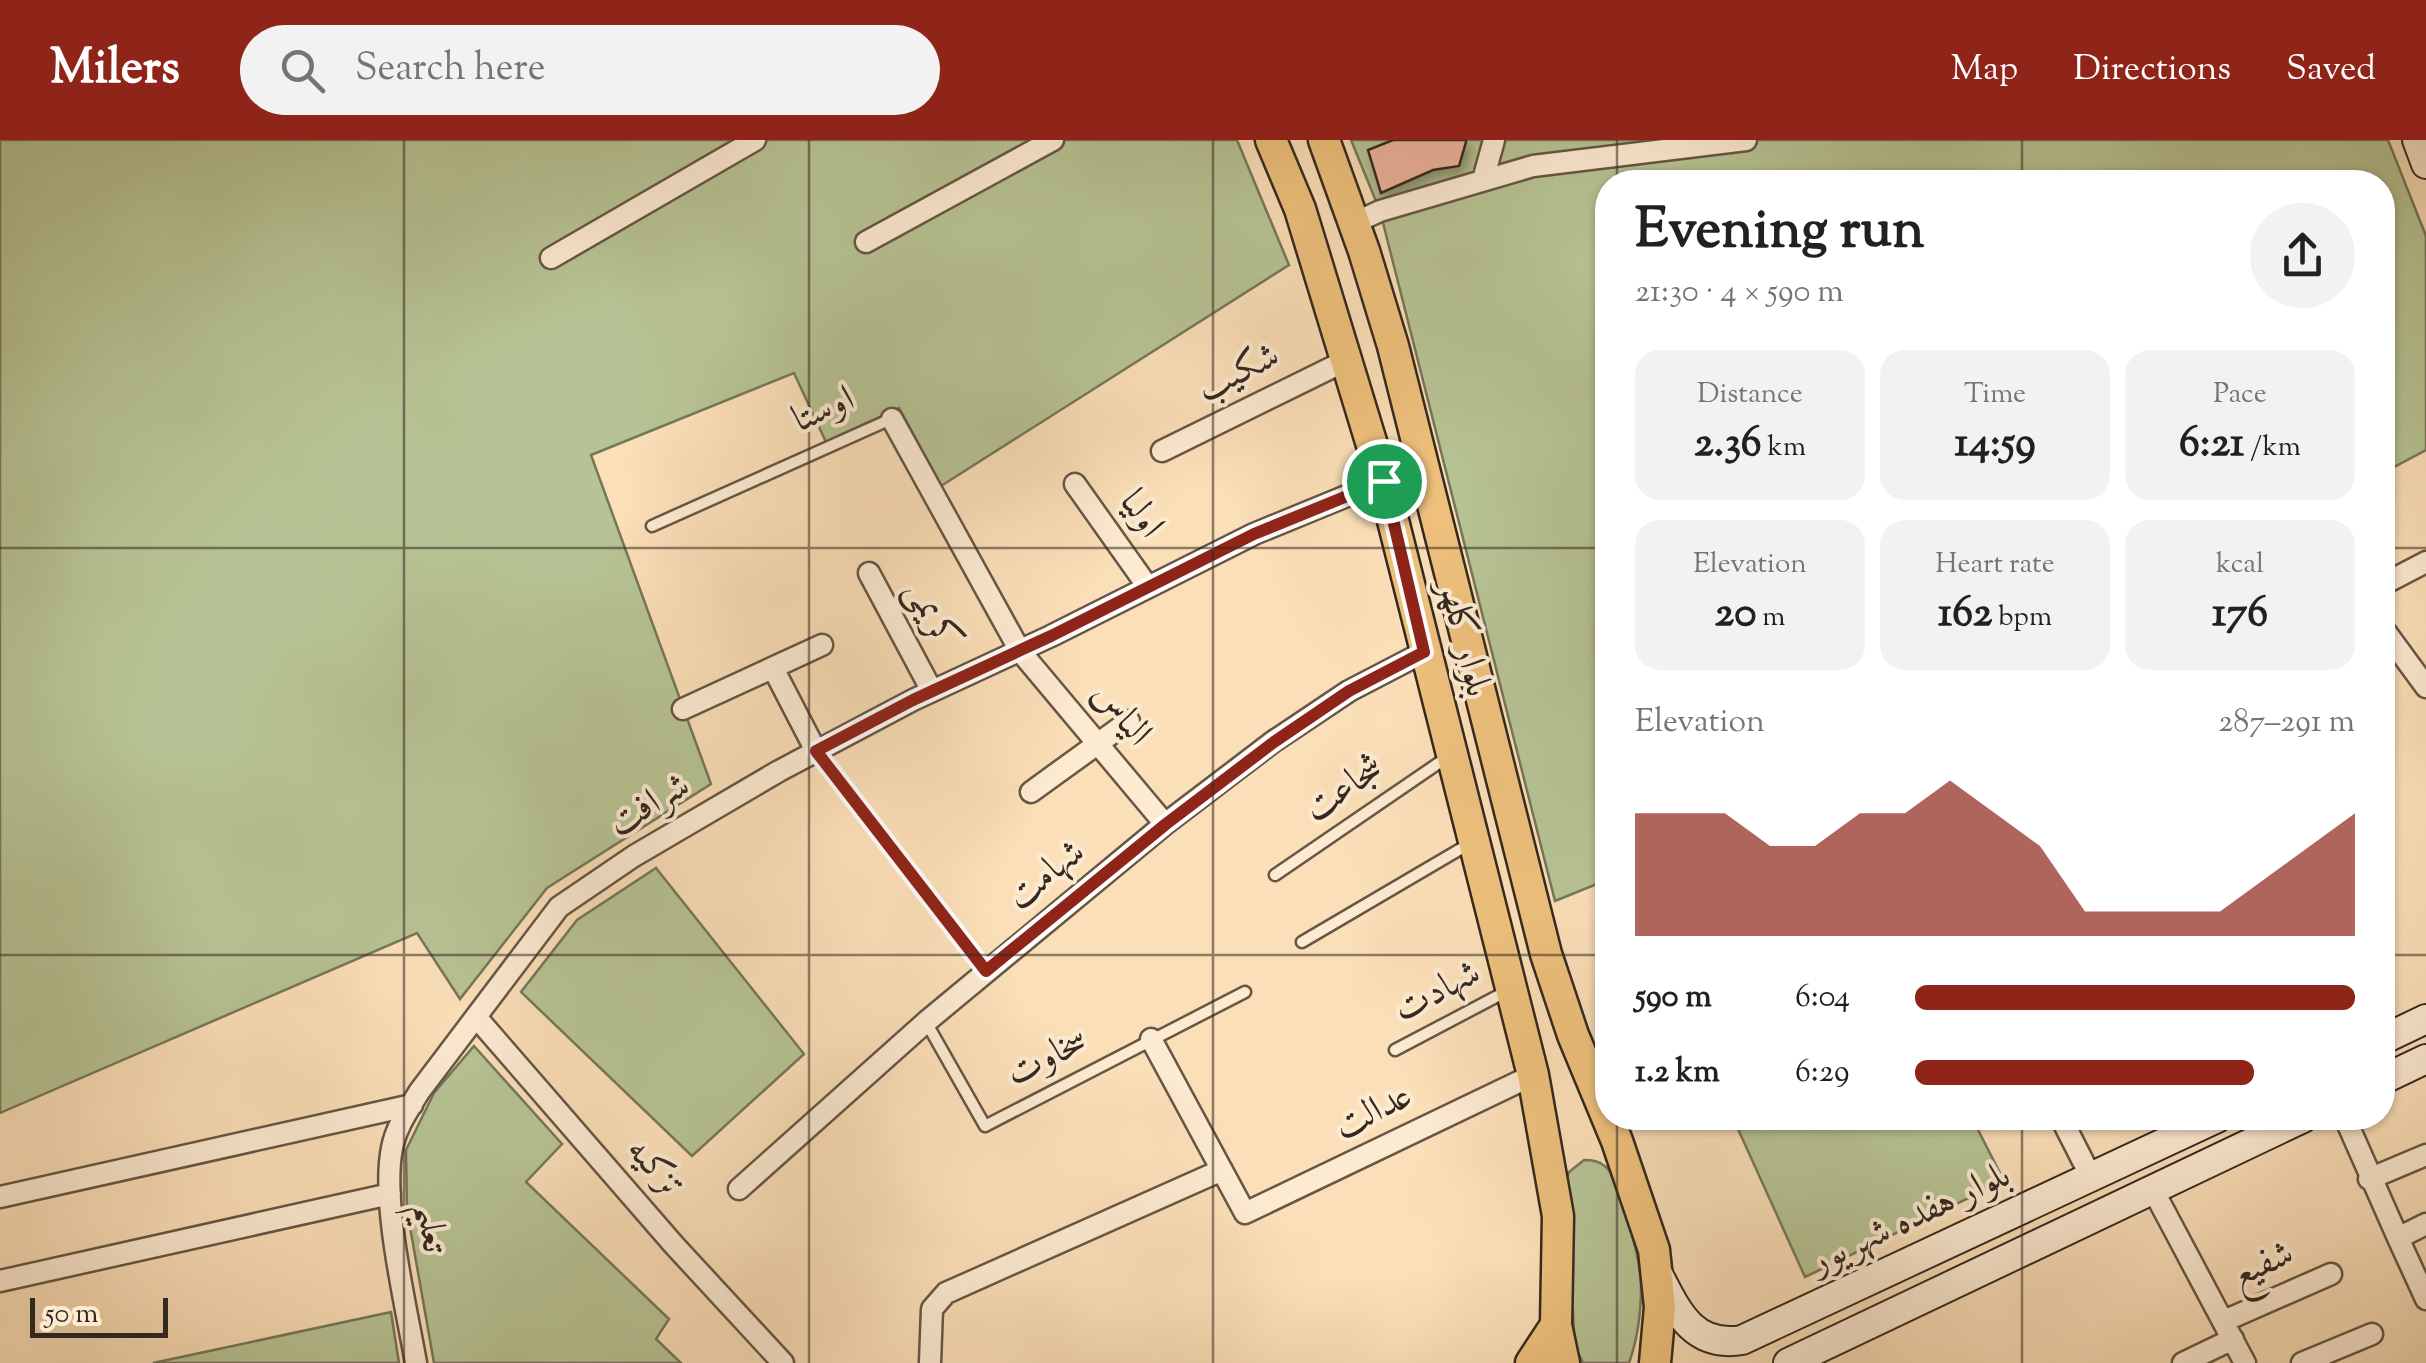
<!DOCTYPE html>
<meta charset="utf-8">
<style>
body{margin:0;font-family:"Sorts Mill Goudy",Amiri,serif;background:#f2f2f2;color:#202124;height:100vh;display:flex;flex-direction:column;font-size:38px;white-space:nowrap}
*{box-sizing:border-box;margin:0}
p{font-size:32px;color:#757577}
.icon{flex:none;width:55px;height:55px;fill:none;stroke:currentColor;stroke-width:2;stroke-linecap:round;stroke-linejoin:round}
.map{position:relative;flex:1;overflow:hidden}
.details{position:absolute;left:1595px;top:30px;width:800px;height:960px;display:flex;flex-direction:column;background:#fff;border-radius:40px;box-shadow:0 2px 8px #0004}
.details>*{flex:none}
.scale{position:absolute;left:30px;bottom:25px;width:138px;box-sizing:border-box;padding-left:10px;border:5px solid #34281f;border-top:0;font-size:28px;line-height:35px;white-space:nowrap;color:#34281f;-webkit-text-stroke:8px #fcead1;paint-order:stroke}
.pin{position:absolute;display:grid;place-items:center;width:85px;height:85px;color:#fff;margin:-42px;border:5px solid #fff;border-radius:50%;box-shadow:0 2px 10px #0007}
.round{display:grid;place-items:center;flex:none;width:105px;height:105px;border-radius:52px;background:#f2f2f2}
.head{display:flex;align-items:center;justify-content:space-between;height:170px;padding:0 40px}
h1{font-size:55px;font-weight:700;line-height:75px}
.figures{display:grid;grid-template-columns:repeat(3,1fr);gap:15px;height:170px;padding:10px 40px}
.figures div{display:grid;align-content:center;border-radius:25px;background:#f2f2f2;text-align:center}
.figures b{font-size:42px;font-weight:700}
.figures small{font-size:28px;font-weight:400}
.figures p{font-size:28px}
.chart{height:280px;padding:20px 40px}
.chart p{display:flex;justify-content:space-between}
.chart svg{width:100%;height:180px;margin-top:10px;fill:#8f2418;opacity:.7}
ul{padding:0 40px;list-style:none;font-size:32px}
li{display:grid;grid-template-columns:160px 120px 1fr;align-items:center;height:75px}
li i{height:25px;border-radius:12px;background:#8f2418}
header{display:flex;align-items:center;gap:60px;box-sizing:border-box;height:140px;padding:0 50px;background:#8f2418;color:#fff}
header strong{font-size:48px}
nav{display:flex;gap:55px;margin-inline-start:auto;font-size:35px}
.search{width:700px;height:90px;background:#f2f2f2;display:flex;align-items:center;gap:25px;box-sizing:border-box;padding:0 35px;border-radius:55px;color:#757577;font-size:38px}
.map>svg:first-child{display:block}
.green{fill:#b7c394;stroke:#76765a;stroke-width:2.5}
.building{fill:#edb39b;stroke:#34281f;stroke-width:2.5;filter:url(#shadow)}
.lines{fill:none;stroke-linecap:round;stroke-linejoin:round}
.lane-casing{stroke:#665645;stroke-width:15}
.street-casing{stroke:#665645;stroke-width:25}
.secondary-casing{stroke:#34281f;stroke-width:32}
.primary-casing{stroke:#34281f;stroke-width:35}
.lane{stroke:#fcead1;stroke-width:10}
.street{stroke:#fcead1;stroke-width:20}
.secondary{stroke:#fcead1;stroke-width:28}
.primary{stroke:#eec07c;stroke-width:30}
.route-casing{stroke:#fff;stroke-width:20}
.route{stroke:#8f2418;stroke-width:12}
.grid{fill:none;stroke:#34281f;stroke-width:2.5;stroke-opacity:0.55}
.labels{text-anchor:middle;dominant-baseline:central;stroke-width:8;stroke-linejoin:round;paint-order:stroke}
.street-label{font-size:38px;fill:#34281f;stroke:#fcead1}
</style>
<header>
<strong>Milers</strong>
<div class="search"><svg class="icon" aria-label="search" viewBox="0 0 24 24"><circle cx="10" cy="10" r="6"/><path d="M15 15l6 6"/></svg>Search here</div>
<nav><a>Map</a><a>Directions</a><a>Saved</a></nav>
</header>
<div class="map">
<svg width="2426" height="1223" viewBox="0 0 2426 1223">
<defs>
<filter id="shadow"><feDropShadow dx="4" dy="7" stdDeviation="5" flood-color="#0004"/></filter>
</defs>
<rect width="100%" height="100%" fill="#fbdfb8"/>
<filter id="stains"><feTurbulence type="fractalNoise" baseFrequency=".002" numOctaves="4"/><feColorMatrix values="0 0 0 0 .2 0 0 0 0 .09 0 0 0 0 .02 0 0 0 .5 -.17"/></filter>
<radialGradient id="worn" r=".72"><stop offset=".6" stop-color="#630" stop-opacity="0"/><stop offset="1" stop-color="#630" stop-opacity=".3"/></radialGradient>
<path class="green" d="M0,0H1237L1289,125L941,346L899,268L826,302L794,233L591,315L711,644L547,748L460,859L417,793L0,973Z
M1351,0H2388L2426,96V310L2383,333L2382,42H1608L1607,740L1555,761L1380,71Z
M656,728L804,914L692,1016L521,852L577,780Z
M474,906L562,1004L526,1042L669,1179L656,1199L681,1223H434L407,1070L406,1010L434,953Z
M1733,978H1972L2004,1041L1805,1137Z
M1584,1020C1593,1020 1599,1021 1606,1027C1621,1041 1641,1123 1641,1146C1641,1172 1638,1198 1629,1223H1583L1575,1206L1565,1044L1569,1032Z
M391,1172L399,1223H153Z"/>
<path class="building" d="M1393,0H1466V2L1459,26L1433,30L1381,53L1368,10Z"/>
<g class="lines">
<defs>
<path id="lane" d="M652,386L891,279
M816,612L986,831
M1275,735L1449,616
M1302,802L1469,704
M926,882L985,986L1245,852
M1395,910L1509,850"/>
<path id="street" d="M1483,40L1494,0
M1354,83L1380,71L1533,26L1746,0
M866,102L1053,0
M551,118L755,0
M892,279L1020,511L1165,684
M1162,311L1347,220
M1075,344L1148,447
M869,433L932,551
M2382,445L2426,422
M2382,487L2426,547
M773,528L816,611
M683,569L822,505
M1031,652L1129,581
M477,878L674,1105L783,1223
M1151,899L1245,1073L1533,935
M2061,978L2091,1037
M2345,978L2398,1098L2426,1084
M2369,1039L2426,1015
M2152,1048L2245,1223
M739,1049L926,882L1165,684L1274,601L1349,551L1424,512
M0,1057L412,965
M2398,1098L2426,1159
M0,1141L390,1054
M2224,1181L2331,1134
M416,1223C406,1166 381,1062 392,1008C396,987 409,969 419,952L559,767L634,716L779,631L913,560L1051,496L1254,394L1383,341
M930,1223L932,1169L946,1153L1222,1030
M2183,1223L2233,1199
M2302,1223L2372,1194"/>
<path id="secondary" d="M2417,0L2426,24
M2382,900L2426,879
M2382,940L2426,919
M1659,1136C1678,1173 1694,1208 1742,1200L2217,978
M1788,1223L2303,978"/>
<path id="primary" d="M1271,0L1300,69L1383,341L1533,935L1558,1076L1556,1185L1564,1223
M1324,0L1364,111L1393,206L1546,814L1573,895L1617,1001L1654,1110L1660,1167L1655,1223
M1531,1223L1556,1185"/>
</defs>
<use href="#lane" class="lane-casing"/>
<use href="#street" class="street-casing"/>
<use href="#secondary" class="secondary-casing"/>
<use href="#primary" class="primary-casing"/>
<use href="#lane" class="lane"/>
<use href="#street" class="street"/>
<use href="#secondary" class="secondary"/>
<use href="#primary" class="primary"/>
</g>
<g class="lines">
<defs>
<path id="route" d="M1384,341L1424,512L1349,551L1274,602L1166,684L986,831L816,611L913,560L1051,496L1254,394Z"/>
</defs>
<use href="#route" class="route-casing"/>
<use href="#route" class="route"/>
</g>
<path class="grid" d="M404,0V1223M809,0V1223M1213,0V1223M1617,0V42M2022,0V42M0,408H1608M2382,408H2426M0,815H1608M2382,815H2426M1617,978V1223M2022,978V1223"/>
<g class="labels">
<g class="street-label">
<text transform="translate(1239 234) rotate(-26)">شکیب</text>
<text transform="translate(824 271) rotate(-24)">اوستا</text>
<text transform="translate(1140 375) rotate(55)">اولیا</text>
<text transform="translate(931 476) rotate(62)">کریمی</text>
<text transform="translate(1463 499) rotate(76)">بلوار کلهر</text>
<text transform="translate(1120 575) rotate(50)">الیاس</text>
<text transform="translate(1345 650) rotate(-34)">شجاعت</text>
<text transform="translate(650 666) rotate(-31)">شرافت</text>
<text transform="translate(1047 736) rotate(-39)">شهامت</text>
<text transform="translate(1438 853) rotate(-28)">شهادت</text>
<text transform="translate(1048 919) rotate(-27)">سخاوت</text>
<text transform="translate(1374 973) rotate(-26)">عدالت</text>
<text transform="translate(654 1029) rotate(49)">تزکیه</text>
<text transform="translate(1911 1080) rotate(-25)">بلوار هفده شهریور</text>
<text transform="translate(430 1088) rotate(83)">تعلیم</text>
<text transform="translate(2263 1126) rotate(-24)">شفیع</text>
</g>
</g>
<rect width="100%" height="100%" filter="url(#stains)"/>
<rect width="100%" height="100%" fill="url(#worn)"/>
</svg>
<div class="scale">50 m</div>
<div class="pin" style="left:1384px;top:341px;background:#1e9e55"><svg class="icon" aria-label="arrive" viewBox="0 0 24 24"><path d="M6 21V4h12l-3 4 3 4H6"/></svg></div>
<section class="details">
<div class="head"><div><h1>Evening run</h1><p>21:30 · 4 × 590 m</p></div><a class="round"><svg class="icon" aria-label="share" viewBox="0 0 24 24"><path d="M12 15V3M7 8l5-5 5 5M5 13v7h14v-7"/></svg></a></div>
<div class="figures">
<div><p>Distance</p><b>2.36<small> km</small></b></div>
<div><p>Time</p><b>14:59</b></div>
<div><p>Pace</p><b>6:21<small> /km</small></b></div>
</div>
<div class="figures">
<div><p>Elevation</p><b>20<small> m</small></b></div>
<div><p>Heart rate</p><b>162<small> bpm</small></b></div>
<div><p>kcal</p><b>176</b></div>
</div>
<div class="chart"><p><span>Elevation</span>287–291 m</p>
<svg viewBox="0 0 160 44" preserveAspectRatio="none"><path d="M0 44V14L10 14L20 14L30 22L40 22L50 14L60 14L70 6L80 14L90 22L100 38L110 38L120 38L130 38L140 30L150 22L160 14V44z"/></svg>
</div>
<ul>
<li><b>590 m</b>6:04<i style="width:100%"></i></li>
<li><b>1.2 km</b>6:29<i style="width:77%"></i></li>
</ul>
</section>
</div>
